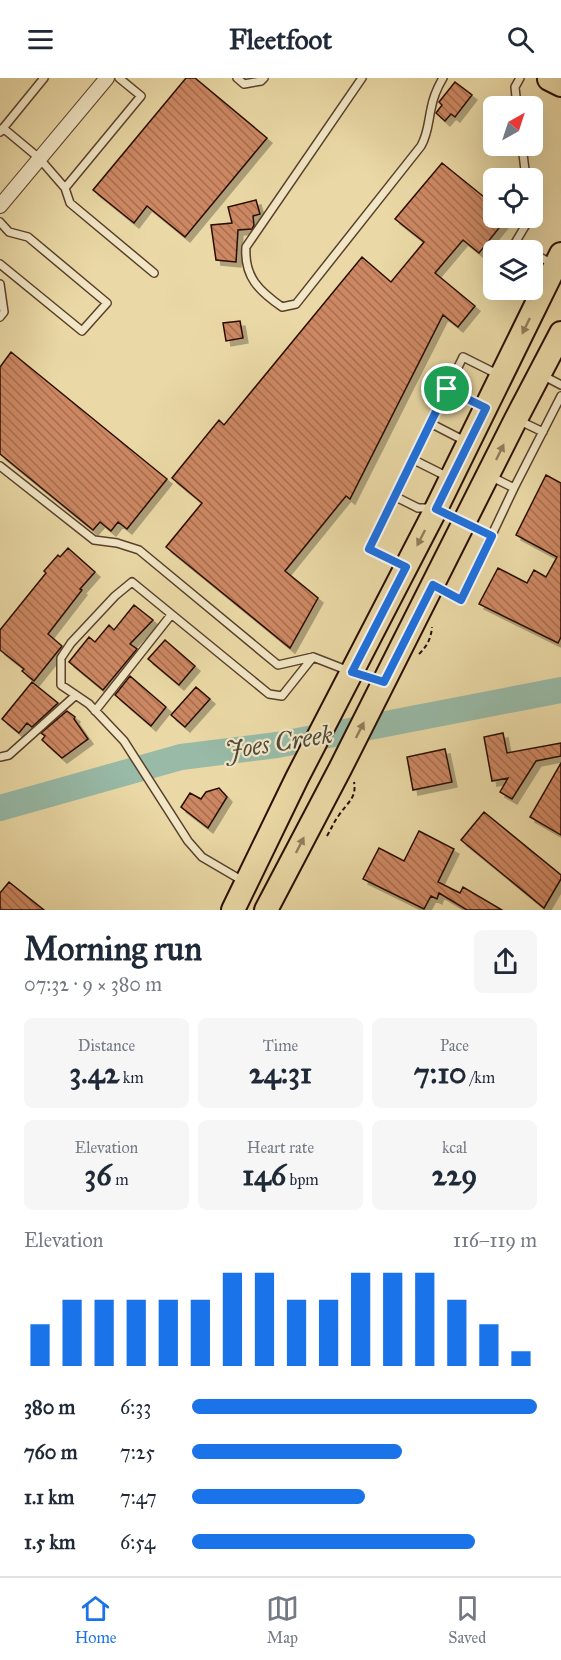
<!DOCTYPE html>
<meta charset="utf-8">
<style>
body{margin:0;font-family:"IM FELL Great Primer",serif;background:#f6f6f7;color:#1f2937;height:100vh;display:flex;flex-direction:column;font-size:22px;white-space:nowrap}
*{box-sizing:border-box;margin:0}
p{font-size:20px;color:#747a83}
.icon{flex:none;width:33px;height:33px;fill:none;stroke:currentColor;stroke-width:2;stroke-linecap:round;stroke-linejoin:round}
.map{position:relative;height:832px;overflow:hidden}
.sheet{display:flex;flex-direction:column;background:#fff;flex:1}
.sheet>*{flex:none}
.needle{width:39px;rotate:39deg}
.fabs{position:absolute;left:483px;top:18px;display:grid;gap:12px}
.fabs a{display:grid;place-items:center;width:60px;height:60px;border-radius:9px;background:#fff;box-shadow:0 6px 24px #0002;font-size:30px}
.pin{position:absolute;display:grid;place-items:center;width:51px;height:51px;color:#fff;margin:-26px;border:3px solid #fff;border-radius:50%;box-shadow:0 2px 6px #0007}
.round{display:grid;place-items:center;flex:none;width:63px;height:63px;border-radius:9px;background:#f6f6f7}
.overview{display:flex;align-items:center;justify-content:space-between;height:102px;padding:0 24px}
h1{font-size:33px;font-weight:700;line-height:45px}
.metrics{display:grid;grid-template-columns:repeat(3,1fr);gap:9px;height:102px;padding:6px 24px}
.metrics div{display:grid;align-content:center;border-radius:9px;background:#f6f6f7;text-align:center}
.metrics b{font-size:30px;font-weight:700}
.metrics small{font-size:16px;font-weight:400}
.metrics p{font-size:16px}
.chart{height:168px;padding:12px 24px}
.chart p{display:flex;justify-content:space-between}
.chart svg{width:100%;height:108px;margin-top:6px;stroke:#1a73e8;stroke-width:6}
ul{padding:0 24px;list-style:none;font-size:20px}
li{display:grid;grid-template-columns:96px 72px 1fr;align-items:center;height:45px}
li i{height:15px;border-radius:8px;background:#1a73e8}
header{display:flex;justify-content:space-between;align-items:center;height:78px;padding:0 24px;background:#fff;font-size:27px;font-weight:700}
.menu{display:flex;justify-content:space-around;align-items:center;height:84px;border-top:2px solid #e0e1e3;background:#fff;font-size:16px;color:#747a83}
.menu a{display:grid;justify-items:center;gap:3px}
.menu .on{color:#1a73e8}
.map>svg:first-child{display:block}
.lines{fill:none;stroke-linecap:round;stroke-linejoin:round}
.river{stroke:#98baa7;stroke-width:26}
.building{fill:url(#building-back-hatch);stroke:#2a0d03;stroke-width:1.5;filter:url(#shadow)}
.lane-casing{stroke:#5a402c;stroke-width:10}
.street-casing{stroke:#5a402c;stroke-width:16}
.primary-casing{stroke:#2a0d03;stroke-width:26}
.path{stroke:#2a0d03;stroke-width:2;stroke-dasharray:4.5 3;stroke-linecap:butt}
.lane{stroke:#f1e6c5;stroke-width:7}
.street{stroke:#f1e6c5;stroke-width:14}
.primary{stroke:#ead9a6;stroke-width:22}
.oneway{fill:#947d5d}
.route-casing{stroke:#fff;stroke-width:12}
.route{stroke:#1a73e8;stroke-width:8}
.labels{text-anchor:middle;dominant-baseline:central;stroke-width:4.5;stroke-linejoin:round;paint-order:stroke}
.water-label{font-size:26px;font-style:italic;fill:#504a3c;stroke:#f1e6c5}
</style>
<header><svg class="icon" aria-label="menu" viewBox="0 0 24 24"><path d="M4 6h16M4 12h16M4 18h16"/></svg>Fleetfoot<svg class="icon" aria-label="search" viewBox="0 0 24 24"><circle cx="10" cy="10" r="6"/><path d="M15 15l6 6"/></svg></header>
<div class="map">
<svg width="561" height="832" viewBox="0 0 561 832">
<defs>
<pattern id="building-back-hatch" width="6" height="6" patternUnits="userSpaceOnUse" patternTransform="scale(1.5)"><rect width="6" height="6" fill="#cd8863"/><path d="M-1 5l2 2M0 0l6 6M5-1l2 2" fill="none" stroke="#a76e4f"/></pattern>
<filter id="shadow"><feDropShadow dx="5" dy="5" stdDeviation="0" flood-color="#0004"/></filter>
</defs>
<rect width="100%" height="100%" fill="#ead9a6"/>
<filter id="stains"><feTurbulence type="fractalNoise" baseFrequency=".00333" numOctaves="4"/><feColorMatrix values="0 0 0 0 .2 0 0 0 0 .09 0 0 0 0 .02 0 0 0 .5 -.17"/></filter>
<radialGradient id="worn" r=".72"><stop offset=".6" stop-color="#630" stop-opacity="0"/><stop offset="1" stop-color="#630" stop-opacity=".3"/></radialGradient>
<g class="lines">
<path class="river" d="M0,730L181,679L277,667L561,612"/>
</g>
<path class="building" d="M186,0H195L267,60L185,159L147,128L134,145L93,112Z
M455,4L472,17L455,39L451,36L445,43L436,35L442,27L439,24Z
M442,85L494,127V140H507L479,175L463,162L435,195L475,228L458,249L443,237L350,421L346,418L285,493L318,520L290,570L166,469L202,425L172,400L219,342L224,347L362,179L391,204L424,164L395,141Z
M256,122L260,136L253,138L254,147L252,151L238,152L236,184L216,182L211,147L232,145L228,129Z
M240,243L243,260L226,263L223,245Z
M11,274L167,401L127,451L118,444L111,453L100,444L93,452L0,376V289Z
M546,397L561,405V559L558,565L479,526L498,490L527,505L534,492L546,499L557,479L516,457Z
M68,470L95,494L80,511L82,512L48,556L62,568L34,603L22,593L24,591L0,572V552L46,495L44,493L58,477L60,479Z
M134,527L153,542L130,566L137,571L103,612L69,584L89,559L95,564L109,547L114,552Z
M165,562L195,588L179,607L148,581Z
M130,598L166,629L151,648L115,617Z
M32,604L58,625L32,649L27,645L19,655L2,641Z
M196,609L210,621L185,649L171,637Z
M67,633L75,639L74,641L88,661L62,680L42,662L45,658L41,655Z
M503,655L507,675L561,665V678L536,683L512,721L500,714L508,700L492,703L484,659Z
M445,671L452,704L413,712L407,679Z
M561,685V757L530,739Z
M219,710L227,719L208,750L181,729L190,715L201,721L206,714Z
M484,734L561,797V801L544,830L461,762Z
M419,753L454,771L438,804L460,815L463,809L502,832H467L439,815L437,821L431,818L424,831L363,801L379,770L404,783Z
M9,804L44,832H0V815Z"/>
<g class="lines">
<defs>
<path id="lane" d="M237,0L244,6L261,3L264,0
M362,0L246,169C244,199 259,213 282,229L296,226L421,68C428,56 428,45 431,31C433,20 437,10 443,0
M517,28L515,9L520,0
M3,50L39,80L65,110L141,18L119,0
M0,54L44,0
M522,68L526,100
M65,110L70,125L154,195
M0,144L9,154L28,159L107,225L82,253L0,186
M529,172L515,165L530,140
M532,175L553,186
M0,206L4,234L0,239
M542,297L561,307
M447,311L482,328
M518,342L543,354
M430,345L465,363
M412,381L448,399
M0,388L94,462L117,465L139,472L278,587L313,579L349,593
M490,398L514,410
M394,418L418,430H431
M467,446L492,458
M403,487L369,471L463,279L499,297
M437,509L461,522L514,410L561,318
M95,633L171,537
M0,679L9,677L76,617
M243,803L202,779L188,763L124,663L89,626L61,607V580L71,565L115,518L132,504L269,616L282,618L313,579"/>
<path id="street" d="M0,128L107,0"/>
<path id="primary" d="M549,1L561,7
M233,832L297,700L436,431L561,176
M266,832L340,691L516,341L561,255"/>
</defs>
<use href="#lane" class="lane-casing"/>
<use href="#street" class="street-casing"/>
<use href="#primary" class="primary-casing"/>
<path class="path" d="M419,576C427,568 431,561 432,549
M327,758C331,751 334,744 339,737C347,725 357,720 354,704"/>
<use href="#lane" class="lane"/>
<use href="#street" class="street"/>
<use href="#primary" class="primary"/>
</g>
<defs><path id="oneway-solid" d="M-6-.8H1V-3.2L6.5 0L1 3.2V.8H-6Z" transform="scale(1.5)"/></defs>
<g class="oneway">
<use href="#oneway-solid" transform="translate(526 248) rotate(116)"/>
<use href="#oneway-solid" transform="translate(500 374) rotate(-64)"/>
<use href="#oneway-solid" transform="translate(421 460) rotate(117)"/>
<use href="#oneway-solid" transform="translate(360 652) rotate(-63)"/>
<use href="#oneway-solid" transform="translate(300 767) rotate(-63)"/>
</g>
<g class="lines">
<defs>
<path id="route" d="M447,311L486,330L436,431L492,458L461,522L433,507L384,604L352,594L406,489L369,471Z"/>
</defs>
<use href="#route" class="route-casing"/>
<use href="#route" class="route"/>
</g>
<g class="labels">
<g class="water-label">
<text transform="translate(279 664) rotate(-9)">Joes Creek</text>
</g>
</g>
<rect width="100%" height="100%" filter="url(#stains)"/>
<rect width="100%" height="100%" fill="url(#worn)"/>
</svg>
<div class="fabs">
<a><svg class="needle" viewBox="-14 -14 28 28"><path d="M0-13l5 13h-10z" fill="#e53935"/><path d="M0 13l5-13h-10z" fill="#747a83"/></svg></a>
<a><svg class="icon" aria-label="locate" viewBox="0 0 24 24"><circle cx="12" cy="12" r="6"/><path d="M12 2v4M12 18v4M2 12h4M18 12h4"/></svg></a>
<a><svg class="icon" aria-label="layers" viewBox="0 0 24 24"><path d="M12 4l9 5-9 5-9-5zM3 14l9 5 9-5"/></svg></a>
</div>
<div class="pin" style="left:447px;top:311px;background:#1e9e55"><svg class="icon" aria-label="arrive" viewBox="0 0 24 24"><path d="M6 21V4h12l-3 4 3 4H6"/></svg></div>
</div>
<section class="sheet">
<div class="overview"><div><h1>Morning run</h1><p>07:32 · 9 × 380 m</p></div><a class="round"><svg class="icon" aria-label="share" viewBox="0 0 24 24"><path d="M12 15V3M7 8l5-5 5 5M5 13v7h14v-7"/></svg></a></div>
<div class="metrics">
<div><p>Distance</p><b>3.42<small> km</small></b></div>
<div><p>Time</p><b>24:31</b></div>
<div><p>Pace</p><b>7:10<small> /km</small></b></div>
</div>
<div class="metrics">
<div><p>Elevation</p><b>36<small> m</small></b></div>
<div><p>Heart rate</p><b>146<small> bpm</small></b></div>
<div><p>kcal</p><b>229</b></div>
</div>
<div class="chart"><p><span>Elevation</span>116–119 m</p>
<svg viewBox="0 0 160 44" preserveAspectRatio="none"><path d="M5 44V27M15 44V17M25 44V17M35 44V17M45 44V17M55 44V17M65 44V6M75 44V6M85 44V17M95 44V17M105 44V6M115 44V6M125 44V6M135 44V17M145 44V27M155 44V38"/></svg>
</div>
<ul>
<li><b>380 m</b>6:33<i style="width:100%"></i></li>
<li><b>760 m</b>7:25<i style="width:61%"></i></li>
<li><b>1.1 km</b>7:47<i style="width:50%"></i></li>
<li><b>1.5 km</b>6:54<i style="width:82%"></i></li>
</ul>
</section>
<nav class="menu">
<a class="on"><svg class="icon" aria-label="home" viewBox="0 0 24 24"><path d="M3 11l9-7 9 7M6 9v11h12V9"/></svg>Home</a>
<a><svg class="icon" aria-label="map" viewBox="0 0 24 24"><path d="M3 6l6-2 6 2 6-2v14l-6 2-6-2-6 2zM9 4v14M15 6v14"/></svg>Map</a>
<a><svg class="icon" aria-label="saved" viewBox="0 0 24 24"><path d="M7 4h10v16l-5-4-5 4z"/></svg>Saved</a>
</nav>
